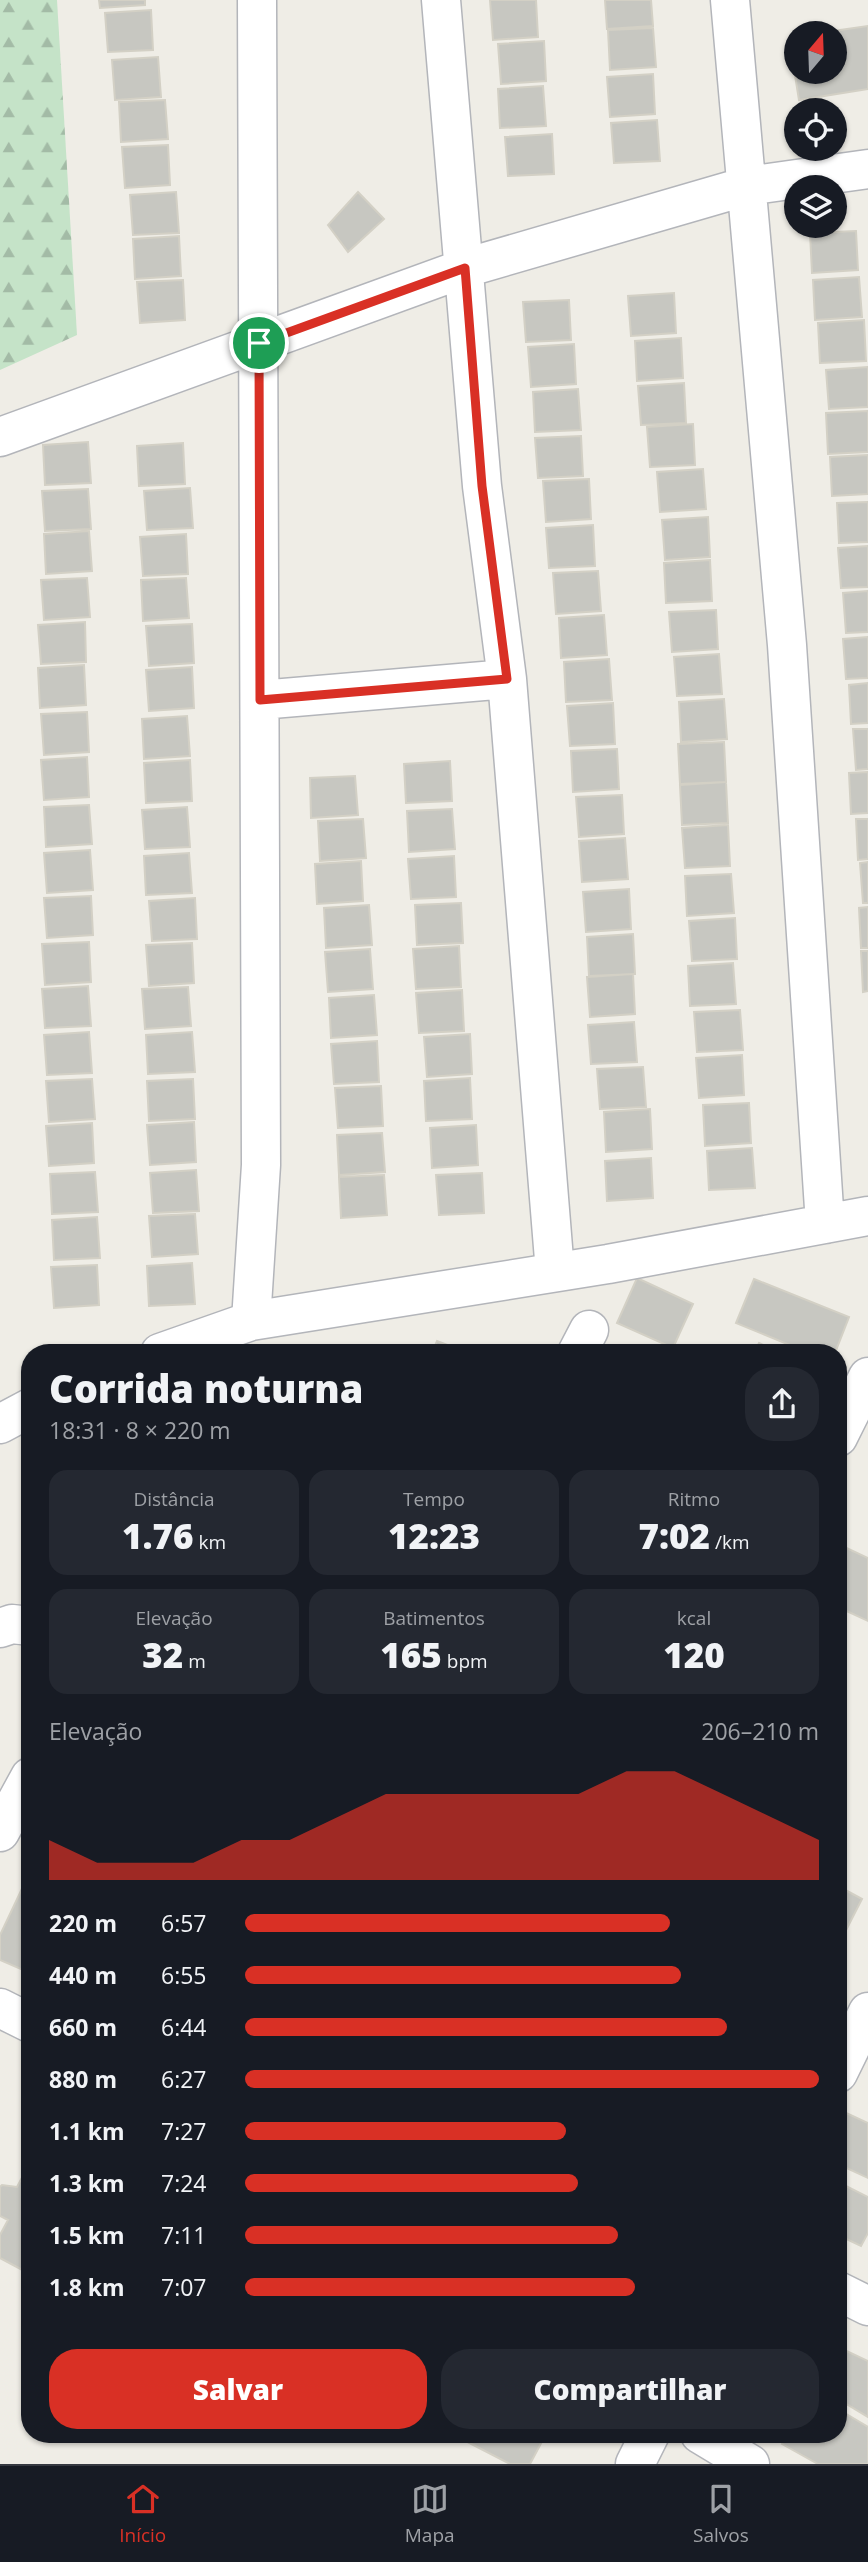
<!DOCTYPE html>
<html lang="pt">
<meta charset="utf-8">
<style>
body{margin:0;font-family:"Open Sans",sans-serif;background:#242831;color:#f1f3f6;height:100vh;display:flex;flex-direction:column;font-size:26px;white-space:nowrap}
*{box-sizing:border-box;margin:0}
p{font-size:23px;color:#9ea1a6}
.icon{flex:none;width:38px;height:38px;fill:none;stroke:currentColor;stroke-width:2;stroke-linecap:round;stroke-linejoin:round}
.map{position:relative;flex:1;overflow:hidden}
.sheet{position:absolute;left:21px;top:1344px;width:826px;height:1099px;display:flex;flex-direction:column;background:#171b24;border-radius:28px;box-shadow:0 2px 5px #0004}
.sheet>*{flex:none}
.needle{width:46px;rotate:19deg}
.controls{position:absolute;left:784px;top:21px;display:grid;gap:14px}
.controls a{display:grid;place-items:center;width:63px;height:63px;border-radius:50%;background:#171b24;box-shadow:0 2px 5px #0004;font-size:35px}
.pin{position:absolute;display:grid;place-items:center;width:60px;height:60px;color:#fff;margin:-30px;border:4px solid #fff;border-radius:50%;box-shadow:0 2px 7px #0007}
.round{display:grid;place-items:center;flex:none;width:74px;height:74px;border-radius:28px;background:#242831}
.overview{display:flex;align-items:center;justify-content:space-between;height:119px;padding:0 28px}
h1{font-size:38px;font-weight:800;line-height:52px}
.stats{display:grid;grid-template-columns:repeat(3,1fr);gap:10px;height:119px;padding:7px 28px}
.stats div{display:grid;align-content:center;border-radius:18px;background:#242831;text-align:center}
.stats b{font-size:35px;font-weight:800}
.stats small{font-size:19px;font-weight:400}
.stats p{font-size:19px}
.chart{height:196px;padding:14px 28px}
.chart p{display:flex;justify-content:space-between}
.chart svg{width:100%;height:126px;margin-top:7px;fill:#d93025;opacity:.7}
.primary-button{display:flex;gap:14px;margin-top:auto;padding:14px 28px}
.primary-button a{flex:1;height:80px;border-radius:28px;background:#d93025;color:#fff;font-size:28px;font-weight:800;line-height:80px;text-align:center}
.primary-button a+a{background:#242831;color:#f1f3f6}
ul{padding:0 28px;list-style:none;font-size:23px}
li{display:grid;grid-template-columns:112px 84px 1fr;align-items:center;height:52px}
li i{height:18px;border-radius:9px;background:#d93025}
.menu{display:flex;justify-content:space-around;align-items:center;height:98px;border-top:2px solid #363941;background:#171b24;font-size:19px;color:#9ea1a6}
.menu a{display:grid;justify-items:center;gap:4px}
.menu .selected{color:#d93025}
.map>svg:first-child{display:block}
.forest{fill:url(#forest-firs)}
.building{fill:#c7c7c1;stroke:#d3d0c5;stroke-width:2}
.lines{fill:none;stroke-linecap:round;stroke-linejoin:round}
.minor-casing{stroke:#b3b5ba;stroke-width:41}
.minor{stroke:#fff;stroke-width:38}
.route-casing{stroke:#fff;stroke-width:14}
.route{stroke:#d93025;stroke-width:9}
</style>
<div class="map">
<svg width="868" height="2464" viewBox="0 0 868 2464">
<defs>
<pattern id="forest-firs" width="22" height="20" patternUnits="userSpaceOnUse" patternTransform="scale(1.75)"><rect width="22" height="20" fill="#c5e3c8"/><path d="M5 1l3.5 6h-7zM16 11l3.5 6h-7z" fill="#a3bba6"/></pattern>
</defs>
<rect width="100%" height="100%" fill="#efede6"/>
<path class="forest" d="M0,0H57L77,335L0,370Z"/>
<path class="building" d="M99,0H145V5L100,8Z
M490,0H536L538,37L493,40Z
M605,0H651L653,26L607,29Z
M151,10L153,50L108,52L105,13Z
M868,26V89L799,100L789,38L796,37V72H835V33H819Z
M653,28L656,67L610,70L608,30Z
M544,41L546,81L501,84L498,44Z
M158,57L161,97L115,100L112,60Z
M653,74L655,114L610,117L607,77Z
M543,86L546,126L500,128L498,89Z
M165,100L168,139L121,142L119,102Z
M657,120L660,161L614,163L611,123Z
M552,134L554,174L508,176L505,137Z
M168,145L170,185L125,188L122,147Z
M176,192L179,233L133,235L130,195Z
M358,192L384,219L348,252L328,225Z
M856,231L858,270L812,273L810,233Z
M179,236L181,276L135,279L133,239Z
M859,277L862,317L815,320L813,280Z
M183,280L185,320L140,323L137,282Z
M674,293L676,333L631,336L628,296Z
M569,300L571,340L526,342L523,302Z
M864,320L866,361L820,363L818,323Z
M681,338L683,378L637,381L635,341Z
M574,344L576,384L531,387L528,347Z
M868,367V407L829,409L826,370Z
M684,383L686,423L641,425L638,386Z
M578,389L581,430L535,432L533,392Z
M868,411V452L828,454L826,413Z
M693,424L695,465L650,467L647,427Z
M581,436L583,476L538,478L535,438Z
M88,442L91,483L45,485L43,445Z
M183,443L185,484L139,486L137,446Z
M868,455V494L832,496L830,457Z
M703,469L706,509L660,512L657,472Z
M589,479L591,519L546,522L543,481Z
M190,488L193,528L147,530L144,491Z
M88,489L91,529L45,531L42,491Z
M868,502V542L839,543L837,503Z
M708,517L710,557L665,560L662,520Z
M593,525L595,566L549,568L546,528Z
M89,531L92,571L46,574L44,534Z
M186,534L188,574L143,576L140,537Z
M868,546V587L841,588L838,548Z
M710,560L712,601L666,603L664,563Z
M598,571L601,611L556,614L553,573Z
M87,578L90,617L44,620L41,580Z
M186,578L189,618L143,621L141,580Z
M868,591V632L846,633L843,593Z
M716,610L718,649L672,652L669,612Z
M604,615L607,655L561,658L559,618Z
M85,622L86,662L41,664L38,625Z
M192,624L194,663L149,666L146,626Z
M868,637V678L846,679L843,639Z
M719,654L722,694L677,696L674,657Z
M609,659L612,700L566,702L564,662Z
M84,665L86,705L40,708L38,668Z
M192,667L194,708L149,711L146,670Z
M868,683V723L851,724L849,685Z
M724,699L727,739L681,742L679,702Z
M613,703L615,744L570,746L567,706Z
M87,712L89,752L44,755L41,714Z
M187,716L190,756L144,759L142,719Z
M853,729H868V769L856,770Z
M724,742L726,782L680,784L678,744Z
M617,749L619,789L573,792L571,751Z
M87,757L89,797L44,800L41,760Z
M190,760L192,801L146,803L144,763Z
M450,761L452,801L406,803L404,764Z
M868,772V813L851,814L849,773Z
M355,776L358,815L311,818L310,778Z
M726,782L728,823L682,825L680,785Z
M622,795L624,834L579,837L576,797Z
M89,805L92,844L46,847L44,807Z
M187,807L190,847L145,849L142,810Z
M452,809L455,849L409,852L407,811Z
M363,819L366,858L320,861L318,821Z
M856,819H868V859L858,860Z
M728,825L730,866L685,868L682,828Z
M625,838L628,879L582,882L579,841Z
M90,850L93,890L47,893L44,853Z
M189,853L192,893L146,895L144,856Z
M454,856L456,897L411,899L408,859Z
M361,861L363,901L317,904L315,864Z
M868,862V903H863L860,863Z
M731,874L734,913L687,916L685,876Z
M629,889L631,929L586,932L583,892Z
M91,896L93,935L47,938L44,898Z
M195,898L197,939L152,941L149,901Z
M461,903L463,943L417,945L415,905Z
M369,905L372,945L326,948L324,908Z
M868,907V948H861L859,908Z
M735,918L737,959L692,961L689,921Z
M633,934L635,974L589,976L587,937Z
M89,942L91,982L45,985L42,944Z
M192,943L194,983L149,986L146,945Z
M459,946L461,987L416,989L413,949Z
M370,949L373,989L328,992L325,952Z
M861,951H868V991L863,992Z
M733,963L736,1004L690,1006L688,966Z
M633,974L635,1014L590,1017L587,977Z
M88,986L91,1026L45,1028L42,989Z
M188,987L191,1026L145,1029L142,989Z
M462,990L464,1031L419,1033L416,993Z
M374,995L377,1035L331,1038L329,998Z
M740,1010L743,1050L697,1052L694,1012Z
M634,1022L637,1062L591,1064L588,1025Z
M89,1032L92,1073L47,1075L44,1035Z
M192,1032L195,1072L148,1074L146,1035Z
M470,1034L472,1074L427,1077L424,1037Z
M377,1041L379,1082L334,1084L331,1044Z
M742,1055L744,1095L699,1098L696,1058Z
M643,1067L646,1107L600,1109L597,1069Z
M470,1078L472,1119L426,1121L424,1081Z
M92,1079L95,1119L49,1122L46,1081Z
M193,1079L195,1119L149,1121L147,1081Z
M381,1086L383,1126L338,1128L335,1088Z
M749,1103L751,1143L705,1146L703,1105Z
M650,1109L652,1149L606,1152L604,1112Z
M194,1122L196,1162L150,1165L147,1125Z
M92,1123L94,1163L49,1166L46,1126Z
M476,1125L478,1165L432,1168L430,1128Z
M382,1133L385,1172L339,1175L337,1135Z
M752,1148L755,1188L709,1190L707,1151Z
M651,1158L653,1198L607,1201L605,1161Z
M196,1170L199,1211L153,1213L150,1173Z
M95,1172L98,1212L52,1214L50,1174Z
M482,1173L484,1213L439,1215L436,1175Z
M384,1175L387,1215L341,1218L339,1177Z
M195,1214L198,1254L152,1257L149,1216Z
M97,1217L100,1258L54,1260L52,1220Z
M192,1263L195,1304L149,1306L147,1266Z
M97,1265L99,1305L54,1308L51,1267Z
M637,1278L693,1304L673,1348L617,1323Z
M754,1279L849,1317L835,1353H809L736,1323Z
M437,1341L468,1353H432Z
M759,1343L781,1353H754Z
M838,1544L868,1558V1621L838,1607Z
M26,1880L30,1882V1973L0,1960V1935Z
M838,1886L862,1899L838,1946Z
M844,2112L868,2123V2178L838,2164V2124Z
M26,2170L30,2171L28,2273L0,2258V2235L8,2220L0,2216V2187L2,2185L17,2187Z
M838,2182L868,2197V2233L861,2246L838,2235Z
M838,2347L868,2361V2417L838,2399Z
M838,2409L868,2427V2464H818L782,2444L789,2434H838Z
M452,2434H546L530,2464H510Z"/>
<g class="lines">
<defs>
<path id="minor" d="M441,0L482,486L507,679L555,1272
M730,0L787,645L825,1224
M0,437L465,268L747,186L868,169
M260,700L507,679
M251,1321L261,1165L257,0
M160,1353L251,1321L608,1264L868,1216
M577,1353L589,1330
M0,1424L30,1408
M838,1437L868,1377
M0,1628L12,1624L30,1626
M0,1832L30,1777
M0,2008L30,2023
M838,2073L868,2012
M838,2291L868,2306
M700,2434L750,2464
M635,2464L650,2434"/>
</defs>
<use href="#minor" class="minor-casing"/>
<use href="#minor" class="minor"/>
</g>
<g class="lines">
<defs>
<path id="route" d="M465,268L482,486L507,679L260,700L259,343Z"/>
</defs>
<use href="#route" class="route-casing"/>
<use href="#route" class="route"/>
</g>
</svg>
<div class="controls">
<a><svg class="needle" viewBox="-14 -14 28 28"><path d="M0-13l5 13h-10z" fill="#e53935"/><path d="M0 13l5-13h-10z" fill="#9ea1a6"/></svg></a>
<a><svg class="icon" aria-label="locate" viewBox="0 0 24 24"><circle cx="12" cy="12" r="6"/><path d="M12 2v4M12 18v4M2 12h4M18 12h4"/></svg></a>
<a><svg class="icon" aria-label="layers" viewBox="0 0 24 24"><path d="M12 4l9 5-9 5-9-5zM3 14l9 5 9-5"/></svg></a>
</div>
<div class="pin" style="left:259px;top:343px;background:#1e9e55"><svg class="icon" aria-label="arrive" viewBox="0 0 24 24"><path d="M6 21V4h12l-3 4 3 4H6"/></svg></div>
<section class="sheet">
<div class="overview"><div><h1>Corrida noturna</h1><p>18:31 · 8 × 220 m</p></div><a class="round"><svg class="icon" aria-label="share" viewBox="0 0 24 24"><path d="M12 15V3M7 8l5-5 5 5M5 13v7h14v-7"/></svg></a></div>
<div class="stats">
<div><p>Distância</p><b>1.76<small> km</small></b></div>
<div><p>Tempo</p><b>12:23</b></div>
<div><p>Ritmo</p><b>7:02<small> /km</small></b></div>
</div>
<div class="stats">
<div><p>Elevação</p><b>32<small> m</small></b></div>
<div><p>Batimentos</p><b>165<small> bpm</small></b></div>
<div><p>kcal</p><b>120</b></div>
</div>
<div class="chart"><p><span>Elevação</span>206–210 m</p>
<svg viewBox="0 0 160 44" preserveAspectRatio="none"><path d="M0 44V30L10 38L20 38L30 38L40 30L50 30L60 22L70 14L80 14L90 14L100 14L110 14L120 6L130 6L140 14L150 22L160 30V44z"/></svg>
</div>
<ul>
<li><b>220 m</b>6:57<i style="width:74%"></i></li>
<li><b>440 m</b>6:55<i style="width:76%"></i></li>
<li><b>660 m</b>6:44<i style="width:84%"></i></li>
<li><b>880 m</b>6:27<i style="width:100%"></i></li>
<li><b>1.1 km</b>7:27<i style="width:56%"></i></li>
<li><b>1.3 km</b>7:24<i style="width:58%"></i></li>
<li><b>1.5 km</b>7:11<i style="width:65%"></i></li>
<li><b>1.8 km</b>7:07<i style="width:68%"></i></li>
</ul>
<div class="primary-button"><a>Salvar</a><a>Compartilhar</a></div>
</section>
</div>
<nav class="menu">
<a class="selected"><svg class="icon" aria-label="home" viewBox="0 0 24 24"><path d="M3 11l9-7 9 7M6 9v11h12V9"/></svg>Início</a>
<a><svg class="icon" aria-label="map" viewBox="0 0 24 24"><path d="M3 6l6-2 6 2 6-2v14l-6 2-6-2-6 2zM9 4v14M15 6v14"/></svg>Mapa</a>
<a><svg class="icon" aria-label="saved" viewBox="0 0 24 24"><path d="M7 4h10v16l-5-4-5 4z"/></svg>Salvos</a>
</nav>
